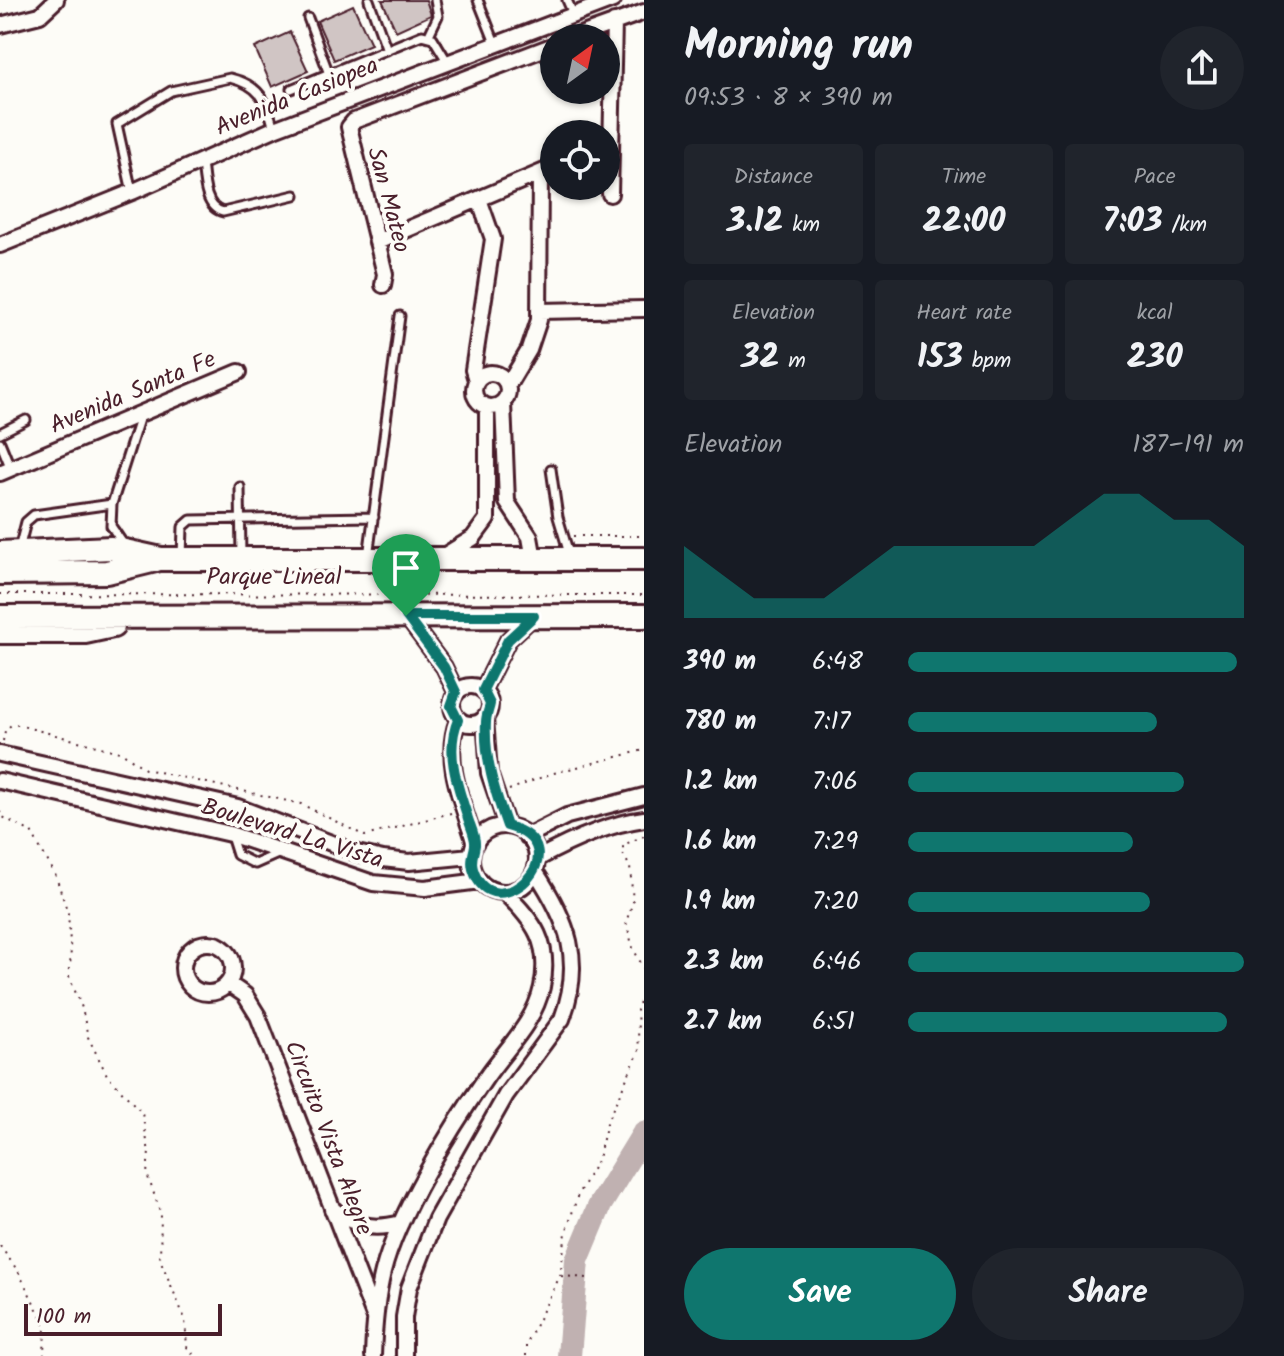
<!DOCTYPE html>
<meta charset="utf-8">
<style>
body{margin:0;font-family:Kalam,sans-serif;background:#20242c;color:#f1f3f6;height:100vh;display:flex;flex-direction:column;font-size:30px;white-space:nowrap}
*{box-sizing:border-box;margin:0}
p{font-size:26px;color:#9ea1a6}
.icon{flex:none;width:44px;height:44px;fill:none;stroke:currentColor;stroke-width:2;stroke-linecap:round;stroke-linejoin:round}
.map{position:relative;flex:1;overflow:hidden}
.side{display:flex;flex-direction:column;background:#171b24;width:640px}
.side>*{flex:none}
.needle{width:52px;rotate:33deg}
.tools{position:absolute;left:540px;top:24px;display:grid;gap:16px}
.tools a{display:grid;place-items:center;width:80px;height:80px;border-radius:50%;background:#171b24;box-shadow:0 2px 6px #0004;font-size:40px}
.scale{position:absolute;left:24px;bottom:20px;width:198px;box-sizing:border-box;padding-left:8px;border:4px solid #4a1f2b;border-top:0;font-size:22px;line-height:28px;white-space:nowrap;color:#4a1f2b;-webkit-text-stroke:6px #fdfcf7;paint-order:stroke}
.pin{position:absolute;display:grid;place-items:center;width:68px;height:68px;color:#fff;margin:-82px -34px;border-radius:50% 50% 50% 0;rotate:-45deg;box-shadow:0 0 8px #0007}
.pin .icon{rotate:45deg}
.round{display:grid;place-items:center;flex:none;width:84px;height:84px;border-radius:42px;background:#20242c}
.headline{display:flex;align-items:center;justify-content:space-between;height:136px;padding:0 40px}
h1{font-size:44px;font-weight:700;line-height:60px}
.stats{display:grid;grid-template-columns:repeat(3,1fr);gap:12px;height:136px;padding:8px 40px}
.stats div{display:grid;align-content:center;border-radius:8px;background:#20242c;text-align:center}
.stats b{font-size:34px;font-weight:700}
.stats small{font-size:22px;font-weight:400}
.stats p{font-size:22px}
.chart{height:224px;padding:16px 40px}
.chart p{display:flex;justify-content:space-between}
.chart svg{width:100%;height:144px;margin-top:8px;fill:#0f766e;opacity:.7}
.button{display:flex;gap:16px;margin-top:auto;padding:16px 40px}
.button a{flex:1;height:92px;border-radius:48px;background:#0f766e;color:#fff;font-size:32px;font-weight:700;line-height:92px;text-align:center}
.button a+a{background:#20242c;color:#f1f3f6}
ul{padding:0 40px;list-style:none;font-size:26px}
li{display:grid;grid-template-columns:128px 96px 1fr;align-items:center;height:60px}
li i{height:20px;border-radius:10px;background:#0f766e}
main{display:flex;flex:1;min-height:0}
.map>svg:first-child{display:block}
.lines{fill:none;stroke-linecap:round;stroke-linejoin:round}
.river{stroke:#c0b1b1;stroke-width:24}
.building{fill:#d0c5c4;stroke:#4a1f2b;stroke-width:2}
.lane-casing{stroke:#4a1f2b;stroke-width:13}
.street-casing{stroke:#4a1f2b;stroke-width:20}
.primary-casing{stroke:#4a1f2b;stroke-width:28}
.path{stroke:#4a1f2b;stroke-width:2;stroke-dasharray:2 6;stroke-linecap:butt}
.lane{stroke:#fdfcf7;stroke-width:7}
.street{stroke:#fdfcf7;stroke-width:14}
.primary{stroke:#fdfcf7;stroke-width:22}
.route-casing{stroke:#fff;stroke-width:16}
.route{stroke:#0f766e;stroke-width:10}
.labels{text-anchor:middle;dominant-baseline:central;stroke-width:8;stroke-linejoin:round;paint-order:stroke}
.street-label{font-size:24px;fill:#4a1f2b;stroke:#fdfcf7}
</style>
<main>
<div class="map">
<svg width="644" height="1356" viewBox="0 0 644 1356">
<rect width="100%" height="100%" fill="#fdfcf7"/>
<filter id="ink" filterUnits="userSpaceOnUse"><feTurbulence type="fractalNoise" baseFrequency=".0125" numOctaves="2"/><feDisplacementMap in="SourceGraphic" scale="16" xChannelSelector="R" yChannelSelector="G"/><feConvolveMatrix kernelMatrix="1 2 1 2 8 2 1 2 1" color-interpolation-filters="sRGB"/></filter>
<g filter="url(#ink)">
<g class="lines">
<path class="river" d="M569,1356L577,1260L600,1205L644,1133"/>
</g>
<path class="building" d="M382,0H426L431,15L396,31Z
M353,5L371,44L334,60L317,21Z
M290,32L308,71L272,87L255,48Z"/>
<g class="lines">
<defs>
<path id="lane" d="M369,0L387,50
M478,0L495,43
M567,0L573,14
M308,18L329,74
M429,35L438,16L435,0
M291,89L422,35L433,38L447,61
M202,162C204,178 204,208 223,212L295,195
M132,192L117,124L171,91L230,78C260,85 267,101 274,129
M0,433L26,420
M0,442L11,469
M551,469L558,517L570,557
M240,487L241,557
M124,545L111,526L112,504L140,416
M19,549L26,522L34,515L112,504
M182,557L183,527L191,520L374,517
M368,557L400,316
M231,836L237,855L255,864L280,853"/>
<path id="street" d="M0,25L40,15L56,0
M572,38L644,12
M610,194L614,22
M377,242L554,167
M0,245L132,192L274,129L613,0
M383,285L385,274L349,127L354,121L554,45
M539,311L644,309
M474 390a17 17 0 1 1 34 0a17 17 0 1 1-34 0Z
M476,380L473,370L493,239L479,199
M508,385L529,350L539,320L540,173
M503,403L507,502L530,537L534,559
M0,473L239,372
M442,557L473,538L487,519V407
M406,616L444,667L456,692
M452 705a19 19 0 1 1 38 0a19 19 0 1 1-38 0Z
M483,690L508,640L534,616
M485,718L489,773L507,826
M458,720C442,760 463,804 475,843
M0,754L238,807L357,853L383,859L409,862L471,856
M0,781L230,834L373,883L425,888L480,881
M471 859a33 33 0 1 1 66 0a33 33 0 1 1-66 0Z
M527,836L567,816L644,796
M537,859C570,841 607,824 644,819
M183 968a25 25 0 1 1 50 0a25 25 0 1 1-50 0Z
M229,984L245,995L258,1016L374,1316
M332,1209C356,1226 372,1231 401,1223
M373,1356C374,1327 376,1300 383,1272C397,1215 451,1128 485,1079C505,1049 534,1024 542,987C551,943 534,921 504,892
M404,1356V1317L409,1288L436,1219L506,1095L562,1019C584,960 568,921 535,871"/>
<path id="primary" d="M0,553L111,548L161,559H644
M0,573L107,572L156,560
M0,617L644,616
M0,632H85L113,626"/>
</defs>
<use href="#lane" class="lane-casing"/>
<use href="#street" class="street-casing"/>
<use href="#primary" class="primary-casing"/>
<path class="path" d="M573,536H644
M0,594L644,595
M3,741L5,731L11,725H18L123,753L145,769L301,804L365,836L451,813
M509,790L550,774L644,750
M0,811L1,816L31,832L55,874L68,913L71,958L68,974L82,1008L88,1037L107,1075L142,1113L149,1152L147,1174L161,1214L160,1259L185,1319L187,1347L195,1356
M644,836L623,845V854L630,867L633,902L626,922L633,948L644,969
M0,1246L18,1271L45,1325L44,1356
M561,1276L588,1278
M526,1356V1345L560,1276L566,1233L578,1194L598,1159L608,1119L639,1052L637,1010L644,989"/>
<use href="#lane" class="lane"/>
<use href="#street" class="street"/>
<use href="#primary" class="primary"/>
</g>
</g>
<g class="lines" filter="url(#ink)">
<defs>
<path id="route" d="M406,616H534L508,640L483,690L490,704C489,710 486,715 486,722C484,759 495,792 507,826C585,847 493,934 473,869C470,859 474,854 475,845C476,836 469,824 467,815C457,785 445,751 458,720L451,706L456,692L444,667Z"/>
</defs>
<use href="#route" class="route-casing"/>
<use href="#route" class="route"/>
</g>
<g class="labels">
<g class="street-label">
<text transform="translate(297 97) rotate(-22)">Avenida Casiopea</text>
<text transform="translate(388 200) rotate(75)">San Mateo</text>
<text transform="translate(133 393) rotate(-23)">Avenida Santa Fe</text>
<text x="274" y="577">Parque Lineal</text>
<text transform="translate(292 834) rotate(17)">Boulevard La Vista</text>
<text transform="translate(328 1138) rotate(69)">Circuito Vista Alegre</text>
</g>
</g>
</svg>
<div class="tools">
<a><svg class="needle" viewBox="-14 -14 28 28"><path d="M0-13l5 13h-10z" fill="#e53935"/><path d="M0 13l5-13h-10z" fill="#9ea1a6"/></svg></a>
<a><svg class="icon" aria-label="locate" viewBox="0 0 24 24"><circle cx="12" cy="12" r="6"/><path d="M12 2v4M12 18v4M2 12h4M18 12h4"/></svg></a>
</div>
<div class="scale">100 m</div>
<div class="pin" style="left:406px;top:616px;background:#1e9e55"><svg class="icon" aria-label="arrive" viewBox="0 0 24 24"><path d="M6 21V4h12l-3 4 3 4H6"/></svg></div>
</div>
<section class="side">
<div class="headline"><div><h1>Morning run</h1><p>09:53 · 8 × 390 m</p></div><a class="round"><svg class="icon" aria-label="share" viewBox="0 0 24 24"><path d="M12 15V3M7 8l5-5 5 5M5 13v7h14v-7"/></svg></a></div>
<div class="stats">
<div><p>Distance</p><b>3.12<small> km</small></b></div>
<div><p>Time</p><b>22:00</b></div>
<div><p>Pace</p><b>7:03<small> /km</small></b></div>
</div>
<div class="stats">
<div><p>Elevation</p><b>32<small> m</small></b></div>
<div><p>Heart rate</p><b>153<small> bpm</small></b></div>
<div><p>kcal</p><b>230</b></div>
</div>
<div class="chart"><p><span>Elevation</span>187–191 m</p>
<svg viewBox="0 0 160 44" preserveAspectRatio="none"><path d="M0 44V22L10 30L20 38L30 38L40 38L50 30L60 22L70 22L80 22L90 22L100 22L110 14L120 6L130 6L140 14L150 14L160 22V44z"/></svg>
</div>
<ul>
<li><b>390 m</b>6:48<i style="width:98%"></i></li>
<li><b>780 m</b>7:17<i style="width:74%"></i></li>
<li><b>1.2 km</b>7:06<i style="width:82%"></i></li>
<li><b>1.6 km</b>7:29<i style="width:67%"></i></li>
<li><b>1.9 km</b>7:20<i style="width:72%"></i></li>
<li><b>2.3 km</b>6:46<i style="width:100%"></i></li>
<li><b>2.7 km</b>6:51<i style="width:95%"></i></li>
</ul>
<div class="button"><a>Save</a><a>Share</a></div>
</section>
</main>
